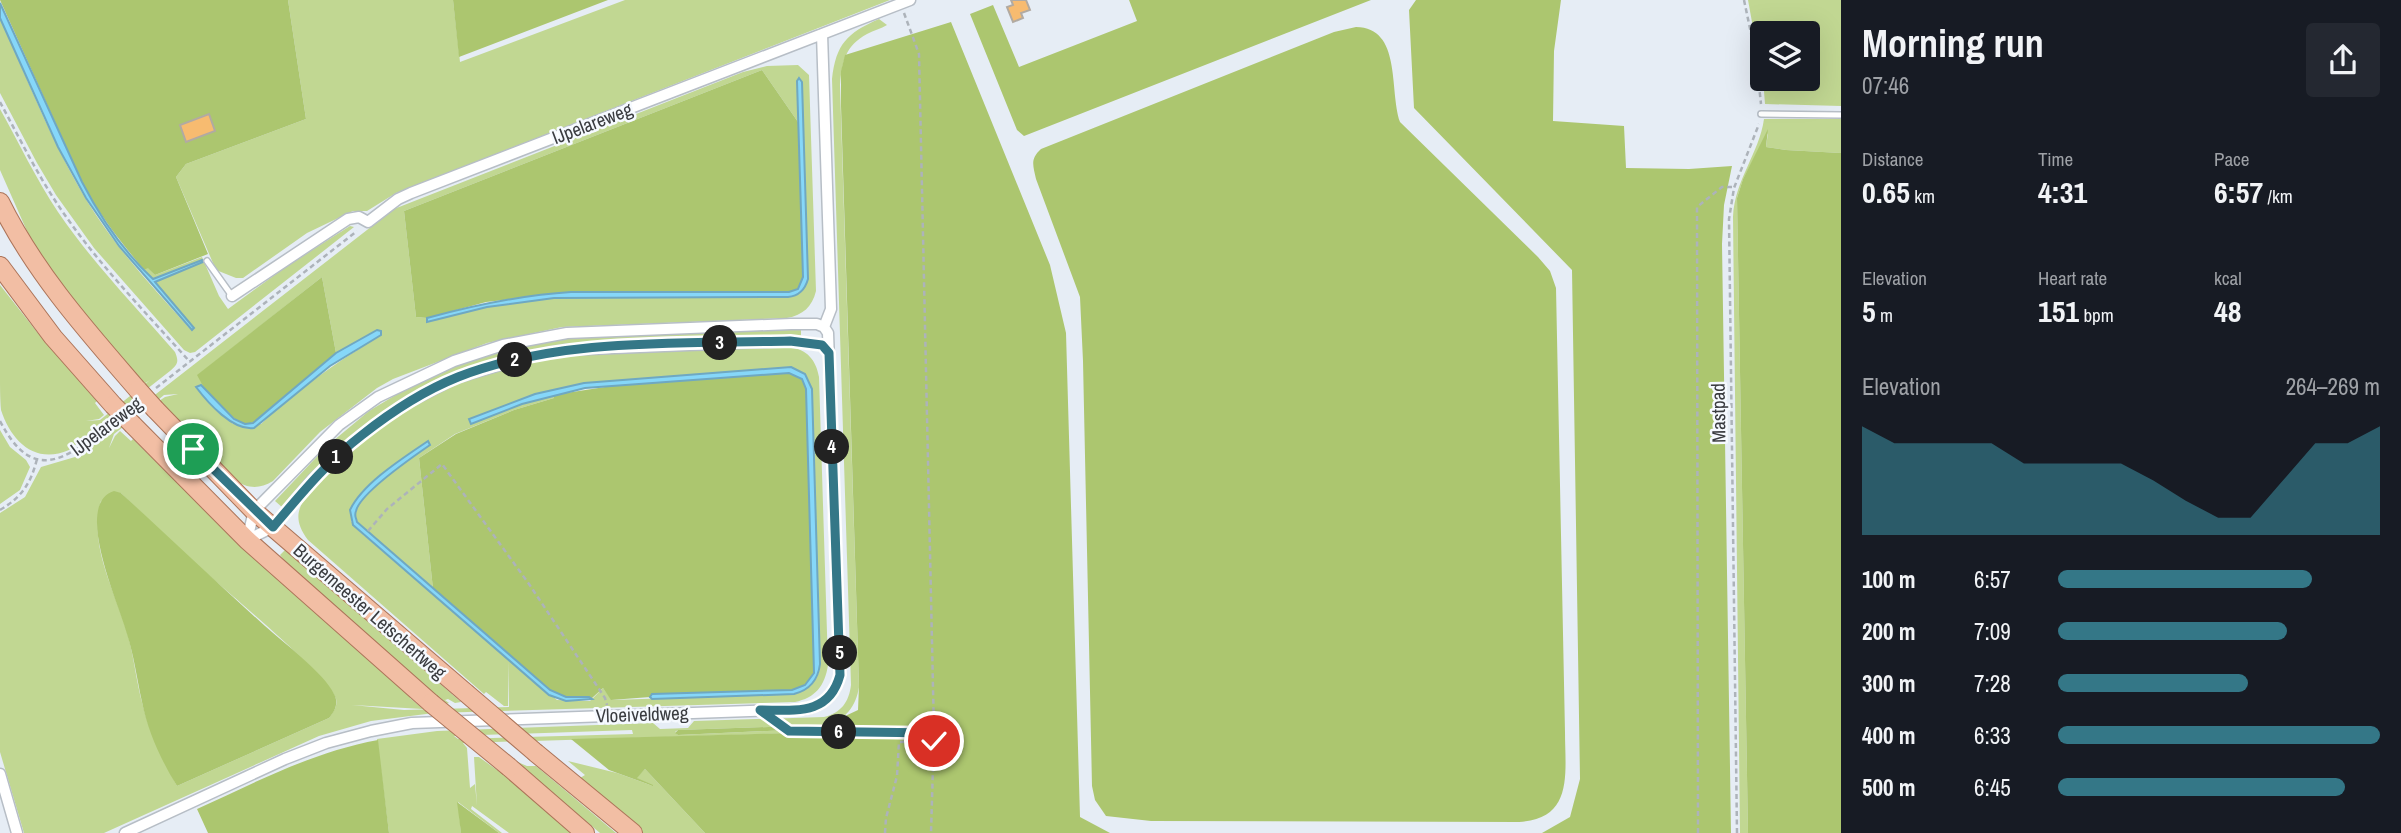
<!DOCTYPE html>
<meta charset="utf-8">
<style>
body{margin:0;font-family:"Archivo Narrow",sans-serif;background:#242831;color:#f1f3f6;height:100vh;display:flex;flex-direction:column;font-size:26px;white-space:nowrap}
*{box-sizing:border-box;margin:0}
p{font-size:23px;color:#9ea1a6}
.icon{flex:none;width:38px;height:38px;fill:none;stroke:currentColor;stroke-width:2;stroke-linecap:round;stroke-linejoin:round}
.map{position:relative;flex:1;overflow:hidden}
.drawer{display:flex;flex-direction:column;background:#171b24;width:560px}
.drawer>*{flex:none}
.fabs{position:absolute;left:1750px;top:21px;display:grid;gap:14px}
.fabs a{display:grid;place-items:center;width:70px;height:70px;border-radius:7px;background:#171b24;box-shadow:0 7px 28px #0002;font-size:35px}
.pin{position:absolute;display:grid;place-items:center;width:60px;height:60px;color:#fff;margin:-30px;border:4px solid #fff;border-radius:50%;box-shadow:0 2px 7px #0007}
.km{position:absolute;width:35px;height:35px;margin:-18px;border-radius:50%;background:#222;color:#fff;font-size:19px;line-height:35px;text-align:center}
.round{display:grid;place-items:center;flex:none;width:74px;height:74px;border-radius:7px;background:#242831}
.head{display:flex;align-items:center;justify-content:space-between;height:119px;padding:0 21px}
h1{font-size:38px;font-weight:700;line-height:52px}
.stats{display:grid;grid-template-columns:repeat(3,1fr);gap:10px;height:119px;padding:7px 21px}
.stats div{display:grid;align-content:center}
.stats b{font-size:30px;font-weight:700}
.stats small{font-size:19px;font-weight:400}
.stats p{font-size:19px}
.chart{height:196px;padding:14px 21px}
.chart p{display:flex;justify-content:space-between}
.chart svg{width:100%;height:126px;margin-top:7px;fill:#347787;opacity:.7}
ul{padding:0 21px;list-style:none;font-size:23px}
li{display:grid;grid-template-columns:112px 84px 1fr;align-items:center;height:52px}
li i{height:18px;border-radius:9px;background:#347787}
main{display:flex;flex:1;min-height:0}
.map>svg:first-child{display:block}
.green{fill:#c1d792;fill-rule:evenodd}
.forest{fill:#acc66f;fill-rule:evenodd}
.water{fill:#86d7f9;stroke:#6fa8c2;stroke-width:2}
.building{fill:#f7bb70;stroke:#b1aaa2;stroke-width:2}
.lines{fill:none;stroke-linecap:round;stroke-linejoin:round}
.service-casing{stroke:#b7bec6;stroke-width:8}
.minor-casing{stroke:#b7bec6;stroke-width:13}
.primary-casing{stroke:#ac7459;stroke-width:20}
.path{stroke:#adb3ba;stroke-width:2.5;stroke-dasharray:5 3.5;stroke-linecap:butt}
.service{stroke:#fff;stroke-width:5}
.minor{stroke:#fff;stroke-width:10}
.primary{stroke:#f2bea4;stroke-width:18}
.primary-bridge-casing{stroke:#ac7459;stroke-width:20;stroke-linecap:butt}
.primary-bridge{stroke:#f2bea4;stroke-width:18}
.route-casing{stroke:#fff;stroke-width:14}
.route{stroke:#347787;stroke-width:9}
.labels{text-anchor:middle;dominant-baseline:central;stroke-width:5;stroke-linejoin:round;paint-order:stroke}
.street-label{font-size:19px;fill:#3a3c40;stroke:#f6faff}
</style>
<main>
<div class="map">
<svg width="1841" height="833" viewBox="0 0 1841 833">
<rect width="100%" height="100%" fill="#e6edf5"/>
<path class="green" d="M288,0H453L460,62L625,0H890L396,193L367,211H353L307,233L243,278H236L216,270L176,177L186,164L306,119Z
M1748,0H1841V106L1765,104L1763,79H1808V33H1762V77Z
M0,18C30,84 56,154 96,215C123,256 158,293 191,330L155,282L203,262L202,260L153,279L144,270L148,267L155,275L202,257L219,296L228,309L287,266L350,226L354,227L195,352L190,353L184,350L94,248L56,195L37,163L0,93Z
M879,19L887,25C881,29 874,30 867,34C845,46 842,62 840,85L859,687C856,706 846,720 826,725L678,730L675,732L678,735L831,728V732L463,743L467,748L470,788L475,784L477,806L474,757H479L497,770L498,769L575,833H509L472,806L471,809L502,833H499L458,802L461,833H389L377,739L437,731L653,723L660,729L688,728L694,721L824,717C841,713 849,702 851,685L832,79C836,44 847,33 879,19ZM632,730L633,734L458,739L454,736Z
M798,65L809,75L816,291C812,307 803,315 787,318L562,327L487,343L393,379L377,388L320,432L273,481C258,490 248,488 233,480L159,401L165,397L178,394L164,395L158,400L114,434L109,448L115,436L120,431L131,441L133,439L222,527L413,696L410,698L423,709L352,705L404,710L509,707L508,661V706H504L486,692L484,694L308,540C287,513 304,498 324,477C384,412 468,369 555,357C587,353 619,353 651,352C697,350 743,349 789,347C807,349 816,360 819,377L828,665C825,686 815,698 795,702L434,713L371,721L319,736L104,833H24L0,752V513L25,497L41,467L75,457L394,209L743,72L767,66ZM762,70L798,122L797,81L801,80L802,82L808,279L801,292L788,297L554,298L487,307L428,322L427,318L416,317L404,211ZM322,277L336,353L377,330L381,332V335C336,363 300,387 261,424H233L199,384L204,388L198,375ZM791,367L805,374L812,389L820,668C816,683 808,690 794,694L612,700L603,688L590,701L557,700L360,532L351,521C351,516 351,510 353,505C363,486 409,453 428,442L430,445C411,459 366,488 357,508C354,514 356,519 359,524L433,589L419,458L455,434L514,410L554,398L553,395L522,404L471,424L469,419L535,394L584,383ZM121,493C146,517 171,541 196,564C219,585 331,677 336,699C338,706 333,712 329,718L177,786C163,760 150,734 143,706C136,681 134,656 127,632C115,591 88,545 101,501Z
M0,109C19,143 36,179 58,212C92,262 135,306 175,352C179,362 178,364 170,371L69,450C35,465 11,441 1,410C0,399 0,384 0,372C0,343 0,314 0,285L37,332L97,401L95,403L104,415L99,419L86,421L100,420L150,380L144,384L120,364L34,247L0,170Z
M1764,119H1841V153L1786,150L1766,147L1768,133L1743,179L1737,198L1748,833H1740L1733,217C1735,179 1759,154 1764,119Z
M801,327V337L509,357L478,366L412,396L283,508L275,501L327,446L369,411L419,381L489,352L552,338Z
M0,430L10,447L26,460L30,467L20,490L0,504Z
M286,549L461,702L455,703L448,699L445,700L449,703L446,704L290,568L280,555Z
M513,760L527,766H536L616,833H600Z
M568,761L617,773L653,786L636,778L645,769L705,833H642L580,778L585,775Z"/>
<path class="forest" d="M0,0H288L306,119L186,164L176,177L208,254L155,275L148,268L144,270C121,242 99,215 82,182ZM208,114L215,131L186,142L180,125Z
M453,0H608L459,57Z
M1129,0H1371L1024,136L1017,130L970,14L993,5L1019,67L1137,21Z
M1416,0H1561L1554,51L1553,121L1624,126L1626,168L1689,169L1732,166L1724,205L1722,244L1731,833H1542L1570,817L1580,779L1572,270L1414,108L1409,10Z
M951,22L1050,265L1066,333L1080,817L1110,833H705L645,769L637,778L653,785V786L609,770L571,739L831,732L830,728L678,735L675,733L678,730L826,725L858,710L859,686L841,106V71L845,55Z
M1356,27C1402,28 1389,89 1400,122L1538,257L1550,271L1556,288L1565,732C1565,773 1574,819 1519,822L1151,821L1106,816L1095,800L1092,786L1083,361L1080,297L1036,179C1033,165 1030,159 1041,149L1334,32Z
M762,70L798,122L803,277L798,289L789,292H571L486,302L427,318L416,317L404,211Z
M1768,129L1766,147L1786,150L1841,153V833H1748L1737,198L1743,179Z
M322,277L336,353L256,422L245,424L237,421L204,388L197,375Z
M789,373L802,378L806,389L815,666C813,679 806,687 792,690L652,694L650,697L611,700L603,688L592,698L562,696L550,690L433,589L419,458L456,434L514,410L554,398L553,395L618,385Z
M114,491L121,493C169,537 216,582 265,626C282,641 325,674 334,694C339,703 335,711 329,718L177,786C161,760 148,732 142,702C137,679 134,656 127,634C120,606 72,504 114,491Z
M378,740L389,833H208L197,809C256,782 313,752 378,740Z
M457,802L499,833H461Z"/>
<path class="water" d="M0,3L82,182C100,217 124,252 153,279L202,260L203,262L155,282L194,328L192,330L119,246L86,198L58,147L0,18Z
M799,78L802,82L808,279C805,290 798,296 788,297L554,298L487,307L427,322V318C475,305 521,295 571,292H789L798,289L803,277L797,81Z
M377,330L381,331V335L330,366L254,428C233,431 208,403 196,387L201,385L234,419L245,424L253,423L336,353Z
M791,367L805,374L812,389L820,664C818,680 810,690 794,694L652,699L650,697L652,694L792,690L805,685L814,673L806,389L802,379L789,373L585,388L522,404L471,424L469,419L535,394L584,383Z
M428,441L430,445C414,456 360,493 356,511C354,516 356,517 357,522L550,690L566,697H589L592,699L566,701L549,695L353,525L350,510C363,483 403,458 428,441Z"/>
<path class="building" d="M1011,0H1026L1030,10L1021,13L1023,18L1013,22L1007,7L1013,5Z
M209,114L215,131L186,142L180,125Z"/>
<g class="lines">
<defs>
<path id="service" d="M1761,114L1841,115
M207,261L232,296"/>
<path id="minor" d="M822,34L831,309L824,327
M232,296L348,219L359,217L368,222L398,199L411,193L910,0
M247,540L254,511L339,425L378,397L454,361L503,345L567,333L791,324H817L824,327
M247,540L273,527L313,479L361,435L403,405L456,378L527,357L565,350L790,341L822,345L829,353
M0,774L17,833
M125,833L285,759L326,743L371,731L412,723L804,709C824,706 835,694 840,675L828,333L824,327"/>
<path id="primary" d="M0,202C35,273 87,331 138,390
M0,266L53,337L113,405
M155,409L254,511L466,693
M133,425L247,540L431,703
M536,753L633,833
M509,767L585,833"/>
</defs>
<use href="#service" class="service-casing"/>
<use href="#minor" class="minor-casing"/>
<use href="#primary" class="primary-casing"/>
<path class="path" d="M1744,0L1756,57L1761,104
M904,13L919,54L934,733L931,833
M0,102C21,141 41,182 67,218C103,269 148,315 190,362
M156,388L357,231
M0,421C33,485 66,459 109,425
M0,510C22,497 31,483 37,459
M368,531L387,509L442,464L529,584L605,698L607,705
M777,723L789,731L934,733
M885,833L886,818L897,776L899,742L932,741
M1698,833L1697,207L1722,187H1733
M1737,833L1729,219L1734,188L1759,124"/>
<use href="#service" class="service"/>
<use href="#minor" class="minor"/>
<use href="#primary" class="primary"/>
<defs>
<path id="primary-bridge" d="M138,390L155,409
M113,405L133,425
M466,693L536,753
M431,703L509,767"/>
</defs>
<use href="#primary-bridge" class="primary-bridge-casing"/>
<use href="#primary-bridge" class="primary-bridge"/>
</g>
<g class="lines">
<defs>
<path id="route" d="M193,449L273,527C301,494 328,461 362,435C391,412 423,391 458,377C562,337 680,344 790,341L822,345L829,353L840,675C829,716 795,710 760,710L789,731L934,733V741"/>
</defs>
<use href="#route" class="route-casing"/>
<use href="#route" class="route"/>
</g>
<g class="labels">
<g class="street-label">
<text transform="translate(592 123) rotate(-21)">IJpelareweg</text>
<text transform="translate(1718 413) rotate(-91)">Mastpad</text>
<text transform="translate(106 426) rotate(-37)">IJpelareweg</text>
<text transform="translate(370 611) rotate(41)">Burgemeester Letschertweg</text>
<text transform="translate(642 714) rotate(-2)">Vloeiveldweg</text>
</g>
</g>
</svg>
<div class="fabs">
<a><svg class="icon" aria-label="layers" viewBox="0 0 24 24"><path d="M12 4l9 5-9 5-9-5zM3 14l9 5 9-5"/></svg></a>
</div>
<div class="pin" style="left:193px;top:449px;background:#1e9e55"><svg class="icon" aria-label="arrive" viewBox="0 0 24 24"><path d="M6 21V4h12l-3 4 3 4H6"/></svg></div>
<div class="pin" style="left:934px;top:741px;background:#d93025"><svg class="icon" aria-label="check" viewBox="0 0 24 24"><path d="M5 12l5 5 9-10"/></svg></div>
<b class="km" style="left:336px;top:457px">1</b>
<b class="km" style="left:515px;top:360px">2</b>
<b class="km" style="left:720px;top:343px">3</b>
<b class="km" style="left:832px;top:447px">4</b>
<b class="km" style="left:840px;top:653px">5</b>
<b class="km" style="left:839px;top:732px">6</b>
</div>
<section class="drawer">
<div class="head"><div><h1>Morning run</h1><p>07:46</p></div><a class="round"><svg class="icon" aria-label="share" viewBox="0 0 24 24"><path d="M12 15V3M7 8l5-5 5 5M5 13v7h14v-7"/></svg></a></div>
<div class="stats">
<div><p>Distance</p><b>0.65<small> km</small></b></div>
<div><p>Time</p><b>4:31</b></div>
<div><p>Pace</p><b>6:57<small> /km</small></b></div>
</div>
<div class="stats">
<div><p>Elevation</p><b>5<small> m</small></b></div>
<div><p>Heart rate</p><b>151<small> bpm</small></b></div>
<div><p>kcal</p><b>48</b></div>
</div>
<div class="chart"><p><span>Elevation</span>264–269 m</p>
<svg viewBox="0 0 160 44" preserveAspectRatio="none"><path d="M0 44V6L10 12L20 12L30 12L40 12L50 19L60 19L70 19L80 19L90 25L100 32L110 38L120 38L130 25L140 12L150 12L160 6V44z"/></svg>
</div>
<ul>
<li><b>100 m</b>6:57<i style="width:79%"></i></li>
<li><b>200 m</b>7:09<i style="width:71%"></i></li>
<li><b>300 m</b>7:28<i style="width:59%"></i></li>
<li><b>400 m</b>6:33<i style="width:100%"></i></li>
<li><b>500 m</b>6:45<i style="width:89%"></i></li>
</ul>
</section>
</main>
